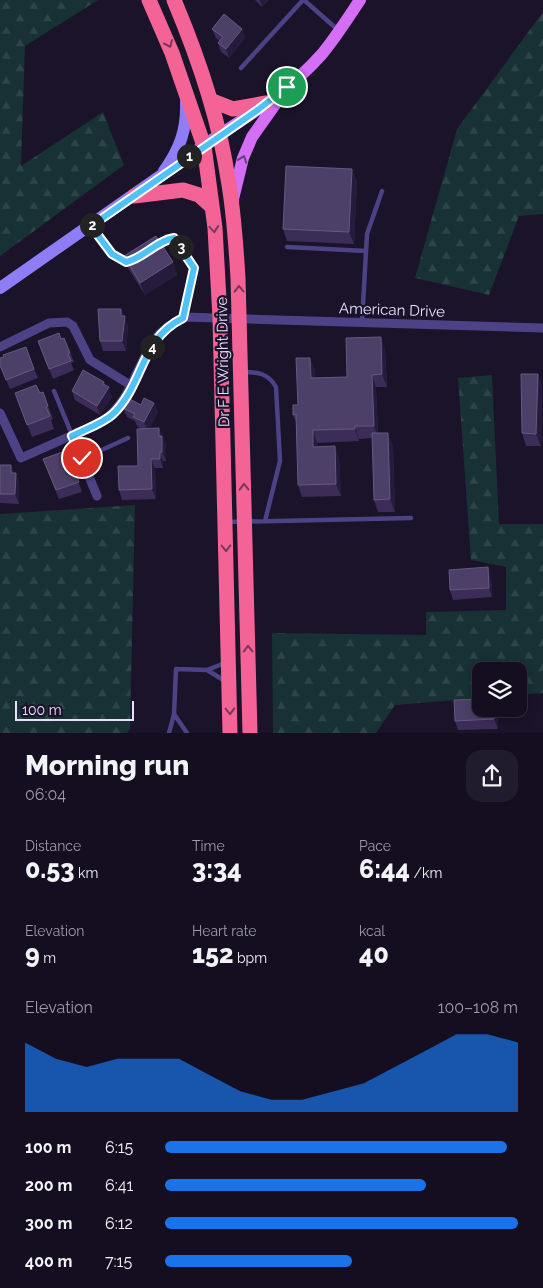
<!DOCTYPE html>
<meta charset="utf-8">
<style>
body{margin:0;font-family:Raleway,sans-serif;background:#211c2d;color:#f1f3f6;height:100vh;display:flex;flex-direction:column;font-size:19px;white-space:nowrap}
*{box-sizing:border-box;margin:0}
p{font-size:16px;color:#9d9ca5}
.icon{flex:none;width:28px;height:28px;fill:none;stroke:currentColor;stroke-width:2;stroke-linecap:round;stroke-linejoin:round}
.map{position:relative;height:733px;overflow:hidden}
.side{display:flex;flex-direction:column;background:#140e20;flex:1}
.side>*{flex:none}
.buttons{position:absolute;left:472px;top:662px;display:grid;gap:10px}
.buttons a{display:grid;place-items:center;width:55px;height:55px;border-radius:10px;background:#140e20;box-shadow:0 2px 12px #0003,0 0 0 1px #332e3e;font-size:25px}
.scale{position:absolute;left:15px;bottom:12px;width:119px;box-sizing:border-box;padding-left:5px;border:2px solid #e6dffd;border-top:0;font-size:14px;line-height:18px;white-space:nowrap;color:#e6dffd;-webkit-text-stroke:4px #1a132a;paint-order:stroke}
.pin{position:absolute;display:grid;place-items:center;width:42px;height:42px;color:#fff;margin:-21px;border:2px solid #fff;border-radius:50%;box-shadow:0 1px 5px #0007}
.km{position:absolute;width:25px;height:25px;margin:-12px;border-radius:50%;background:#222;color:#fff;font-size:14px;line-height:25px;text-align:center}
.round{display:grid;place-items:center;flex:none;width:52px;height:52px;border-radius:15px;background:#211c2d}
.summary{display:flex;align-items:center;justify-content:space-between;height:85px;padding:0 25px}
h1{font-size:28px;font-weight:800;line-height:38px}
.figures{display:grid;grid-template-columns:repeat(3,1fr);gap:8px;height:85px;padding:5px 25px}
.figures div{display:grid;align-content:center}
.figures b{font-size:25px;font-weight:800}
.figures small{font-size:14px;font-weight:400}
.figures p{font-size:14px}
.chart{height:140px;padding:10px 25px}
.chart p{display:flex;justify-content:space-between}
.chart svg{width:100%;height:90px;margin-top:5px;fill:#1a73e8;opacity:.7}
ul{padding:0 25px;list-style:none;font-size:16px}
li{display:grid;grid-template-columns:80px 60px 1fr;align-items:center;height:38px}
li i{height:12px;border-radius:6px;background:#1a73e8}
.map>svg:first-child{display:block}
.forest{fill:url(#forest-firs)}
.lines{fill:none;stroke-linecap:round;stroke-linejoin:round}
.lane{stroke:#4d4286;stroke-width:4.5}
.street{stroke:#4d4286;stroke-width:9}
.secondary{stroke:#8f7df6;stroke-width:12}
.primary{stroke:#d36ef5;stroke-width:12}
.highway{stroke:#f46396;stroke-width:15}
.wall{fill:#3b2d57}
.shaded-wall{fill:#261b3d}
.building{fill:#4d4068;stroke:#655980}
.oneway{stroke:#7c375b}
.oneway2{stroke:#6d3c85}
.route-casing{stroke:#fff;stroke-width:10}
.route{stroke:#4fc3f7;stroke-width:6}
.labels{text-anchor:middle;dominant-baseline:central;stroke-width:4.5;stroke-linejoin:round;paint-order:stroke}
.street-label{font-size:15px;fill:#e6dffd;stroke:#1a132a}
</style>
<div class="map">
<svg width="543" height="733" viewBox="0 0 543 733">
<defs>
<pattern id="forest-firs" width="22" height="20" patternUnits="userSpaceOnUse" patternTransform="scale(1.25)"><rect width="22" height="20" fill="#173134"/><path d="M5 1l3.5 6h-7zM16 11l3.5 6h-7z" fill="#2e4548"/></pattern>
</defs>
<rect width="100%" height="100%" fill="#1a132a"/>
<path class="forest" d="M0,0H98L25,46L21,166L103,112L124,165L0,256Z
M543,12V214L519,216L489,295L415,278L457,129Z
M492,375L499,524H543V693L519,695V671H481V698L395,705L376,733H273L272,633L426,635V612L506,610V567L471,560L458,378Z
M135,505L130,729L127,733H0V514Z"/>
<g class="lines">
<path class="lane" d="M304,0L338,30
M241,68L303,0
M91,226L112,254L125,262L129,261
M157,245L165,239L174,238L194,268L183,317
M287,247L366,251
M362,322L367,234L382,191
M242,372C258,372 268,373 276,387L280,461L265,521
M54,391L72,435
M82,459L128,438
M227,522L411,518
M207,670L225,681
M174,714L176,669L207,670L225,663
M169,733L174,714L187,733"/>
<path class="street" d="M0,347L49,323L67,322L73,326L90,360L132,386
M0,413L21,458L102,422C133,399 135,366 156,338C163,328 174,323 184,317L543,328
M72,435L97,496"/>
<path class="secondary" d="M164,171C180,149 187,129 186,102
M0,288L219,135"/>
<path class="primary" d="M219,135C255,112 293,87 322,54C336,37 348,18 360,0
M233,199L243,158L252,137L281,96"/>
<path class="highway" d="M149,0L172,53L204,146L215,228L220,318L230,733
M174,0C198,57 219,117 228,179C234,212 236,245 238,278L250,733
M210,100L233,109L266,103
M134,196L183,190L199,195L212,207"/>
</g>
<path class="wall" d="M255,0H269L262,7Z
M212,29H242L245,38L229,58L221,52L218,43L219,41L216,38Z
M357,181L354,244L287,241L283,229Z
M124,256L173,262L177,275L145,295L128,268Z
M121,309L128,326L126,351H103L100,341Z
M64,338L74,362L71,363L74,370L53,379L41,350Z
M385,349L387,387H376L378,433L393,446L395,512H378L374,500L372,438L359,439V441L317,443L318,447L335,446L339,459L341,496L302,497L298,485L296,422L293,415L315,370V378L347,377Z
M0,366L34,369L38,378L10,389Z
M538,374L542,386L541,446H526L522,433Z
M104,382L112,397L100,415L75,400L72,391Z
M43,392L53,419L51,420L54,429L32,437L15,393H40Z
M154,403L158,412L149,429L159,428L166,445V461H163V468H155L156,499L122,500L119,490L138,466L141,429L137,426L135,421L127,417L123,408Z
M70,458L82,492L59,499L43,459H68Z
M0,465H11L14,473L19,482V504L0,503Z
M491,576L492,597L453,600L450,590Z
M497,709L498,729L458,730L455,721Z"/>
<path class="shaded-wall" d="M260,0H269L262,7Z
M242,29L245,38L229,58L226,49Z
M352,169L357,181L354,244L349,232Z
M173,262L177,275L145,295L140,283Z
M121,309L128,326L126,351L122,341Z
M381,337L385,349L387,387L382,374Z
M310,358L315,370V391L311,378Z
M538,374L542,386L541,446L536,434Z
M372,375L376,387L378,438L374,426Z
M104,382L107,390L109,387L112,397L100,415L97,406Z
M154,403L158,412L148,432L144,422Z
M355,426L359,439V441L355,429Z
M159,428L166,445V461L162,452L159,436Z
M313,430L317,443L318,459L313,447Z
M388,433L393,446L395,512L390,499Z
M335,446L339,459L341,496L336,484Z
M160,452L163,461V468L160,459Z
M151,459L155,468L156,499L152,489Z
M11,465L15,474L11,473Z
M16,473L19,482V504L15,494Z
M488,567L491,576L492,597L489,588Z
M494,709H497L498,729L494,719Z"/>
<path class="building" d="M224,14L242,29L226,49L218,43L223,37L212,29Z
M286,166L352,169L349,232L283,229Z
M156,236L173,262L140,283L124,256Z
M98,309H121V316H125L122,341H100Z
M59,333L61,339L64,338L70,353L68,354L71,361L49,369L38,341Z
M381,337L382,374L372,375L374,426H355V429L313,430V447L335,446L336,484L298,485L296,414L293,415V405H298L296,358H310L311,378L347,377L346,338Z
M26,347L34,369L6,380L0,365V358L4,357L3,355Z
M83,370L104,382L103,384L109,387L97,406L72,391Z
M521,374H538L536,434L522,433Z
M36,385L40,393L43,392L48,406L46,407L50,416L27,425L15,393Z
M128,398L141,405L144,398L154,403L144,422L133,417L135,414L123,408Z
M159,428V436H162V452H160V459H151L152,489L119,490L118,466H138L137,429Z
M372,433H388L390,499L374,500Z
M65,451L68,459L70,458L79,482L56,490L43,459Z
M0,465H11V473H16L15,494H0Z
M488,567L489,588L450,590L449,570Z
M481,699V709H494V719L455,721L454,700Z"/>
<defs><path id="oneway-chevron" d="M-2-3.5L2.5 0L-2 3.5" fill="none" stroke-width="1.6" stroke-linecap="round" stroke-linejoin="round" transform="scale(1.25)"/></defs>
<g class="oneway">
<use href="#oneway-chevron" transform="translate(169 44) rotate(66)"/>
<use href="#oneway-chevron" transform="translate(214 229) rotate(85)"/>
<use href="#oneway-chevron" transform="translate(239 289) rotate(-91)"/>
<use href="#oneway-chevron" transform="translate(244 487) rotate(-91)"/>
<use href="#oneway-chevron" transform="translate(226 548) rotate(89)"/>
<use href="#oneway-chevron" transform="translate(248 649) rotate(-91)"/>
<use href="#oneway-chevron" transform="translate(230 711) rotate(88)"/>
</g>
<use class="oneway2" href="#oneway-chevron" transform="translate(243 159) rotate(-70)"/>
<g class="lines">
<defs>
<path id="route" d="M82,458L72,436C85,429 102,424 113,414C144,384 140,339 183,318L194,268L174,238C156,241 144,258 126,262L112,254L91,226L259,109L287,87"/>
</defs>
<use href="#route" class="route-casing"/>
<use href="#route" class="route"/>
</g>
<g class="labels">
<g class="street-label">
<text transform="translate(392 310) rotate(2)">American Drive</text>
<text transform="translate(223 362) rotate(-91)">Dr F E Wright Drive</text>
</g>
</g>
</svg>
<div class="buttons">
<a><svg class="icon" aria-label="layers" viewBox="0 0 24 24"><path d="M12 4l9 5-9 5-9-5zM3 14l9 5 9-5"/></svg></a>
</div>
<div class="scale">100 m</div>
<div class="pin" style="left:287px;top:87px;background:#1e9e55"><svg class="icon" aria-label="arrive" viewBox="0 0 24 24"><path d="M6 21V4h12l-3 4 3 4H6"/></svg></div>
<div class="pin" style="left:82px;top:458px;background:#d93025"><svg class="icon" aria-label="check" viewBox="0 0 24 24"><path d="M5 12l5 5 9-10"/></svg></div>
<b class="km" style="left:189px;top:156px">1</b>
<b class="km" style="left:92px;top:225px">2</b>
<b class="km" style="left:181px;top:247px">3</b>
<b class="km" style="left:152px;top:347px">4</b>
</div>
<section class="side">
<div class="summary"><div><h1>Morning run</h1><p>06:04</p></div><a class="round"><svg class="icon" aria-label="share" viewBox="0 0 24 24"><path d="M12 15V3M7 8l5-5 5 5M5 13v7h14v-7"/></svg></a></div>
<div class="figures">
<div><p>Distance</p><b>0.53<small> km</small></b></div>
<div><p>Time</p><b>3:34</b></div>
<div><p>Pace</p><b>6:44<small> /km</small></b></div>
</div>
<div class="figures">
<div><p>Elevation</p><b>9<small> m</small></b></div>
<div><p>Heart rate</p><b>152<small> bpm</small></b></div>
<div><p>kcal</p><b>40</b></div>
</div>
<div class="chart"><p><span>Elevation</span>100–108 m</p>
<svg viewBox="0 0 160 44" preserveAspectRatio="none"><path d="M0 44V10L10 18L20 22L30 18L40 18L50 18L60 26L70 34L80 38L90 38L100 34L110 30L120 22L130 14L140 6L150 6L160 10V44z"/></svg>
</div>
<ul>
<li><b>100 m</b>6:15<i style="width:97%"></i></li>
<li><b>200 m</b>6:41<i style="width:74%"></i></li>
<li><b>300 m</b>6:12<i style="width:100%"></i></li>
<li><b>400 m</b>7:15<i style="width:53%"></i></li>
</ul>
</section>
